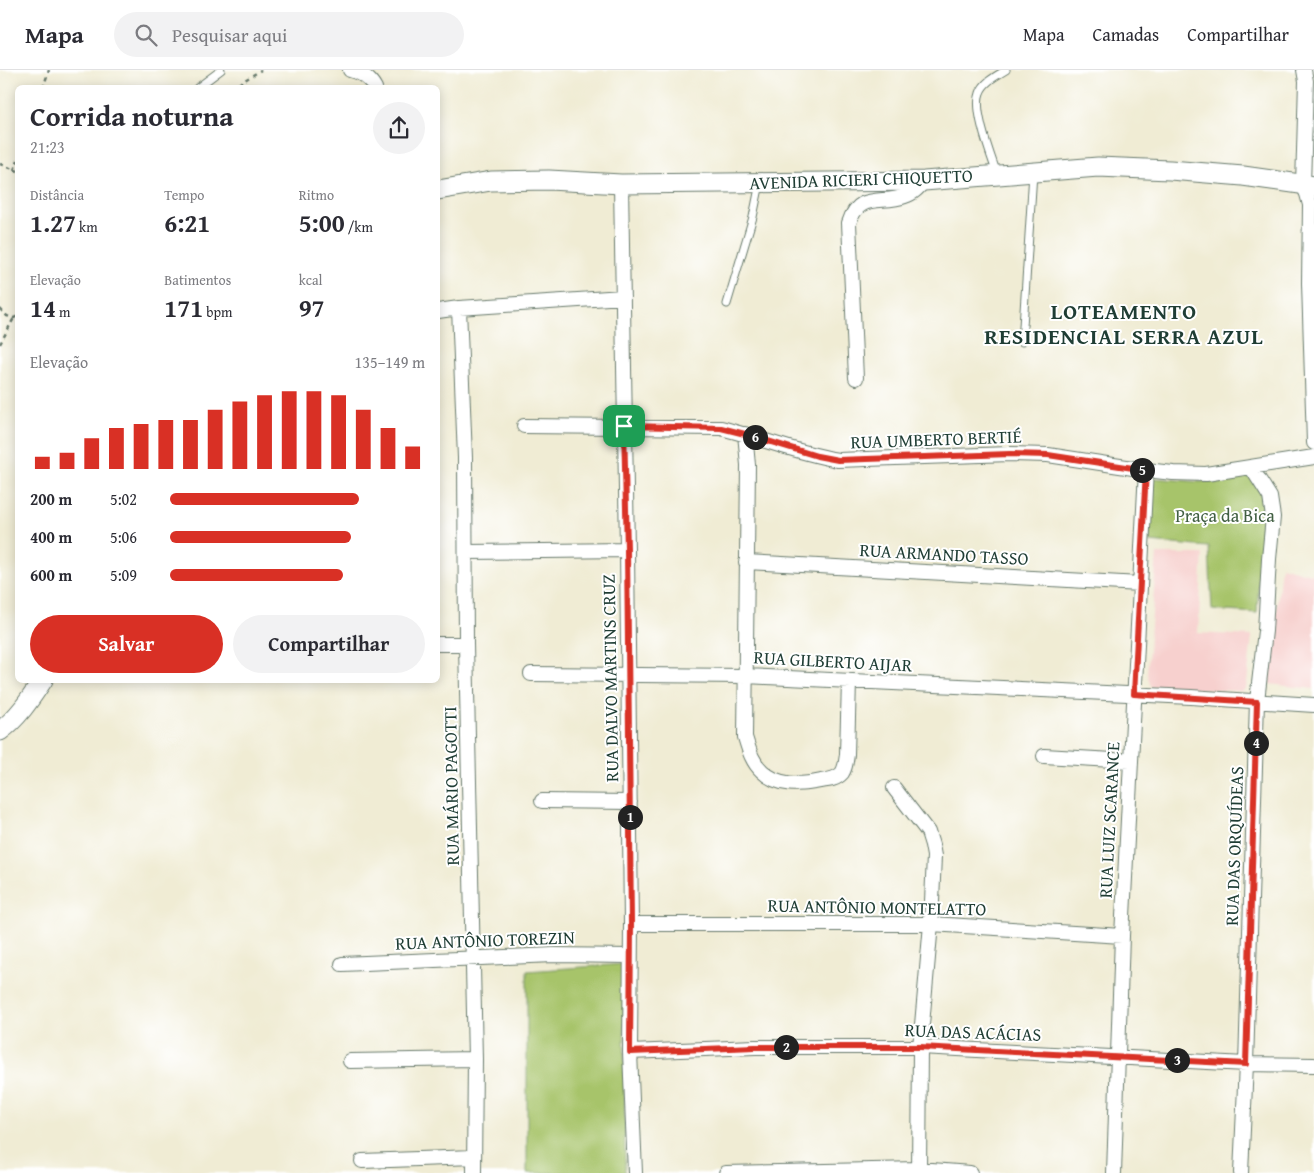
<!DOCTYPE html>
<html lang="pt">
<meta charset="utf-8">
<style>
body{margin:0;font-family:"Gentium Book Plus",serif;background:#f2f2f3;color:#2b2b33;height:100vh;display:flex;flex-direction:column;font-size:19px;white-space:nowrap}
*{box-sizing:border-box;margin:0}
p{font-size:16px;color:#7c7c81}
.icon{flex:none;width:28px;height:28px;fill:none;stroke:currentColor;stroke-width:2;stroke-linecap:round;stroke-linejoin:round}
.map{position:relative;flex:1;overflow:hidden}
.side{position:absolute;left:15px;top:15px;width:425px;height:598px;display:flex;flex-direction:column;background:#fff;border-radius:8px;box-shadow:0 2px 12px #0003}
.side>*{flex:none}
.pin{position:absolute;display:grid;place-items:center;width:42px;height:42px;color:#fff;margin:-21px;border-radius:10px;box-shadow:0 2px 8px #0006}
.km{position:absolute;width:25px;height:25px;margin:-12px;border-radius:50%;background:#222;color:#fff;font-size:14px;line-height:25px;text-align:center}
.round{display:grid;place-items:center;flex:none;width:52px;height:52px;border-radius:26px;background:#f2f2f3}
.overview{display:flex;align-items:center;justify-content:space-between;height:85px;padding:0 15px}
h1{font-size:28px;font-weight:600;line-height:38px}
.metrics{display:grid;grid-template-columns:repeat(3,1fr);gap:8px;height:85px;padding:5px 15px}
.metrics div{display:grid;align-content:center}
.metrics b{font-size:25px;font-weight:600}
.metrics small{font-size:14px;font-weight:400}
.metrics p{font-size:14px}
.chart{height:140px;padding:10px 15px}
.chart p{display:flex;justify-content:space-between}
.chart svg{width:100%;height:90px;margin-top:5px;stroke:#d93025;stroke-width:6}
.cta{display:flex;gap:10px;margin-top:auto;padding:10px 15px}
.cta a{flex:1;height:58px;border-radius:30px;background:#d93025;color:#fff;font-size:20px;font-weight:600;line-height:58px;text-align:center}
.cta a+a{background:#f2f2f3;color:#2b2b33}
ul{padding:0 15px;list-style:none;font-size:16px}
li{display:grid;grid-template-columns:80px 60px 1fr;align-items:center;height:38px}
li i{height:12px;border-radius:6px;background:#d93025}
header{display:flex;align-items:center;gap:30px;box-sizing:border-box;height:70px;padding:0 25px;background:#fff;border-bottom:1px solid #e1e1e2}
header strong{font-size:24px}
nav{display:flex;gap:28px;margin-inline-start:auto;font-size:18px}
.search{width:350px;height:45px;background:#f2f2f3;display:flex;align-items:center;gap:12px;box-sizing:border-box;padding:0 18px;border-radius:28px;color:#7c7c81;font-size:19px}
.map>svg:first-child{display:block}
.built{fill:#f7d0ce}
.green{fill:#a7c46b;stroke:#638050}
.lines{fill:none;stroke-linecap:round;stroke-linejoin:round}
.lane-casing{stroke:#687a6c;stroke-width:9}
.street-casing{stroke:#687a6c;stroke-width:16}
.secondary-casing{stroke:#687a6c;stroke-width:21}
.path{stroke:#687a6c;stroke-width:2.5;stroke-dasharray:4 4;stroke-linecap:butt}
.lane{stroke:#fff;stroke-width:7}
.street{stroke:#fff;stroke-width:14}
.secondary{stroke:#fff;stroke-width:19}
.route-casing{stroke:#fff;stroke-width:10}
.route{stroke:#d93025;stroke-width:6}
.labels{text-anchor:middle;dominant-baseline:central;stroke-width:4;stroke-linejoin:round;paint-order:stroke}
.street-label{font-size:18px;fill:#1f3d34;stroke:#fff}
.park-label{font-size:18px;fill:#415f42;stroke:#fff}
.district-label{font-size:22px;font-weight:bold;letter-spacing:1px;fill:#1f3d34;stroke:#fff}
</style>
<header>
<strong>Mapa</strong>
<div class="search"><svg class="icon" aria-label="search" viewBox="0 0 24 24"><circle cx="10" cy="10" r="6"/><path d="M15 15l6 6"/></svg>Pesquisar aqui</div>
<nav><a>Mapa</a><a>Camadas</a><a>Compartilhar</a></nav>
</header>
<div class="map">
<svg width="1314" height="1103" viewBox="0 0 1314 1103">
<rect width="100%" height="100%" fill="#fff"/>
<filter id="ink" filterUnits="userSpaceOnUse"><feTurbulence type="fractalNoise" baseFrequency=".02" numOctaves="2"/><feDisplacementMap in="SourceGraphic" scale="10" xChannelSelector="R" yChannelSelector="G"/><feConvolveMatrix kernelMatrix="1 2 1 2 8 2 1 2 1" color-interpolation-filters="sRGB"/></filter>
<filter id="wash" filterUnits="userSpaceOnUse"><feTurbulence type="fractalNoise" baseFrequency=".0096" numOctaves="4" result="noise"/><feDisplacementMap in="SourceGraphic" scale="20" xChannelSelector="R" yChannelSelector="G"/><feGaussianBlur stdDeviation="1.12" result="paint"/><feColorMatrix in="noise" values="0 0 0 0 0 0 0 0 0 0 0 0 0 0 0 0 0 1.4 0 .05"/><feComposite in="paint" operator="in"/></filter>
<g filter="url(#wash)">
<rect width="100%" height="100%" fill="#f0ecd4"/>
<path class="built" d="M1157,484H1203L1198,563L1252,566L1247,613L1246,618L1242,621L1151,617L1147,604Z
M1281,496L1314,505V619L1269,614Z"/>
<path class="green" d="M1248,404L1263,426L1257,543L1212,540L1209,477L1149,472L1153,408L1201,412Z
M624,894L625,1103H527V901Z"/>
</g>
<g filter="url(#ink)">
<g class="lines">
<defs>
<path id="lane" d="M197,18L221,0
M997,104C991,86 973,40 980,23C984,12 996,6 1006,0
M727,234L753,147L760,113
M1022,272L1033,103"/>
<path id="street" d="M350,0C361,3 369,7 375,18
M1304,0L1306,11L1303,115L1307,124L1310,135L1309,213L1314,373
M621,114L627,480L631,854L630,982L635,1103
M459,238L465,388L466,574L475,989L474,1103
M438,241L459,238L623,227
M856,308L849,153C859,121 882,135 905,126C913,124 918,118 924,111
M524,356L721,358C760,368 798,383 838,390L1010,384L1048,385L1146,400L1173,403L1206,404L1314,387
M745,364L748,395L745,667C749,680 752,692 762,701C778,717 801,715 821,711C829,710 837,709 842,703C846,697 846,691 847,684L849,611
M466,482L627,480
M746,492L1140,514
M438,574H466
M531,604L746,606L1191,627L1314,635
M1044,686L1130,691
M894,718L928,762L932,775L934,786L931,854L920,977L919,1103
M542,731L630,732
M631,854H931L1122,866
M342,894L553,885L630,886
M630,982L755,977H920L1246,994L1314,995
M350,991L475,989
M362,1091L474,1087
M726,1103L919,1099L970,1103
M1114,1103L1122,866L1146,400
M1241,1103L1246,994L1257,631L1265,561L1269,489L1273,447L1270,427L1251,397"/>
<path id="secondary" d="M438,120L491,111L549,110L621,114L924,111L1098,97L1170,100L1243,106L1314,116
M0,661C18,648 31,628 43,610"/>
</defs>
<use href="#lane" class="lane-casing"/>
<use href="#street" class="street-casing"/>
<use href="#secondary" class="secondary-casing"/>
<path class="path" d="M43,18L49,0
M232,18L261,0
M0,94L18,101
M14,100L18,90
M0,239L7,246L14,248L18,246
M0,274L14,248"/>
<use href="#lane" class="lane"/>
<use href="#street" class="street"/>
<use href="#secondary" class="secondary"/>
</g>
</g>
<g class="lines" filter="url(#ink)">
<defs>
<path id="route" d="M624,356L721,358L745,364L817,386L838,390L1010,384L1048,385L1146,400L1134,624L1257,632L1246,994L920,977H755L630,982L631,854L627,480Z"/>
</defs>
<use href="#route" class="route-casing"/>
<use href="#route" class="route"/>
</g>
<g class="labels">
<g class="street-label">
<text transform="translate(861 109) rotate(-2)">AVENIDA RICIERI CHIQUETTO</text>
<text transform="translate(936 369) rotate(-2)">RUA UMBERTO BERTIÉ</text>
<text transform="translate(944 484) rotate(3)">RUA ARMANDO TASSO</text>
<text transform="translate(833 591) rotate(3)">RUA GILBERTO AIJAR</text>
<text transform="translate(610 608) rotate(-91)">RUA DALVO MARTINS CRUZ</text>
<text transform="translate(451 716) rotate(-91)">RUA MÁRIO PAGOTTI</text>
<text transform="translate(1109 750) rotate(-87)">RUA LUIZ SCARANCE</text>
<text transform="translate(1234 776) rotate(-88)">RUA DAS ORQUÍDEAS</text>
<text transform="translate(877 837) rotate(1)">RUA ANTÔNIO MONTELATTO</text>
<text transform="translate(485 870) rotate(-2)">RUA ANTÔNIO TOREZIN</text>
<text transform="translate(973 962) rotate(2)">RUA DAS ACÁCIAS</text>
</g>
<g class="park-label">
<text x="1225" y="445">Praça da Bica</text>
</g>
<g class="district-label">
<text x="1124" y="241">LOTEAMENTO<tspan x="1124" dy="25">RESIDENCIAL SERRA AZUL</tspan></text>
</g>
</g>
</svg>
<div class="pin" style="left:624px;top:356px;background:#1e9e55"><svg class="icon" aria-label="arrive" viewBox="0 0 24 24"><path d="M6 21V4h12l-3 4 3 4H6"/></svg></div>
<b class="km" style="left:630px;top:747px">1</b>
<b class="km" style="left:786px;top:977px">2</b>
<b class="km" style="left:1177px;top:990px">3</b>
<b class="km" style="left:1256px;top:673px">4</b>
<b class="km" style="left:1142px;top:400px">5</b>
<b class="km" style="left:755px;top:367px">6</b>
<section class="side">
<div class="overview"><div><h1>Corrida noturna</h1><p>21:23</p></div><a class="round"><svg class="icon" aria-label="share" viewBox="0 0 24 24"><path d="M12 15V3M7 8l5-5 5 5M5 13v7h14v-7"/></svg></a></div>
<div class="metrics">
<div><p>Distância</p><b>1.27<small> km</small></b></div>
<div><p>Tempo</p><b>6:21</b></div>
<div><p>Ritmo</p><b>5:00<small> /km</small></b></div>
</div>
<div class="metrics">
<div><p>Elevação</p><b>14<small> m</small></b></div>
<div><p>Batimentos</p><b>171<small> bpm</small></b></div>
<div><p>kcal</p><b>97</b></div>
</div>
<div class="chart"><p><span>Elevação</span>135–149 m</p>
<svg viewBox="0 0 160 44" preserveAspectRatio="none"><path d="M5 44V38M15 44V36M25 44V29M35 44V24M45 44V22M55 44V20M65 44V20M75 44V15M85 44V11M95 44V8M105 44V6M115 44V6M125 44V8M135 44V15M145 44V24M155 44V33"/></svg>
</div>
<ul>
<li><b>200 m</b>5:02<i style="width:74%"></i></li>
<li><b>400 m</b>5:06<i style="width:71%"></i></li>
<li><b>600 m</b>5:09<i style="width:68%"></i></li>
</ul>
<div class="cta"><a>Salvar</a><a>Compartilhar</a></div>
</section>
</div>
